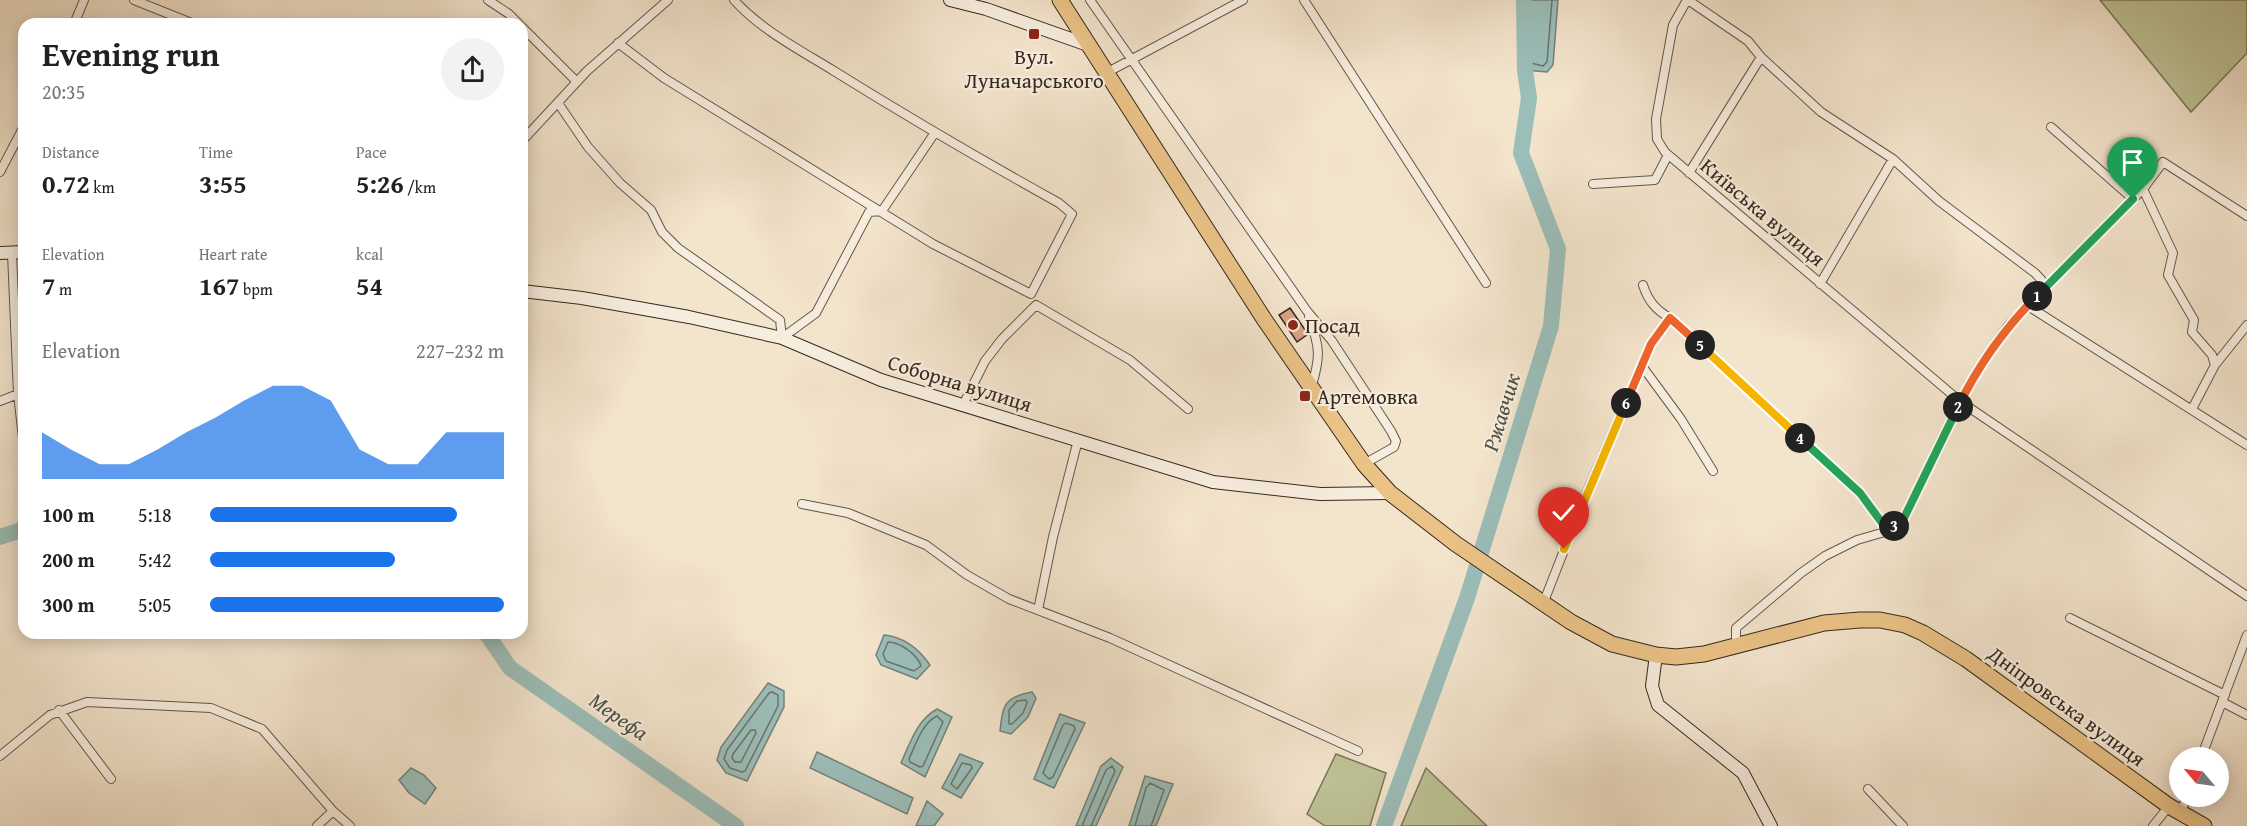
<!DOCTYPE html>
<meta charset="utf-8">
<style>
body{margin:0;font-family:"Gentium Book Plus",serif;background:#f2f2f2;color:#202124;height:100vh;display:flex;flex-direction:column;font-size:22px;white-space:nowrap}
*{box-sizing:border-box;margin:0}
p{font-size:20px;color:#757577}
.icon{flex:none;width:33px;height:33px;fill:none;stroke:currentColor;stroke-width:2;stroke-linecap:round;stroke-linejoin:round}
.map{position:relative;flex:1;overflow:hidden}
.sheet{position:absolute;left:18px;top:18px;width:510px;height:621px;display:flex;flex-direction:column;background:#fff;border-radius:18px;box-shadow:0 3px 15px #0003}
.sheet>*{flex:none}
.needle{width:39px;rotate:299deg}
.fabs{position:absolute;left:2169px;top:747px;display:grid;gap:12px}
.fabs a{display:grid;place-items:center;width:60px;height:60px;border-radius:50%;background:#fff;box-shadow:0 3px 15px #0003;font-size:30px}
.pin{position:absolute;display:grid;place-items:center;width:51px;height:51px;color:#fff;margin:-62px -26px;border-radius:50% 50% 50% 0;rotate:-45deg;box-shadow:0 0 6px #0007}
.pin .icon{rotate:45deg}
.km{position:absolute;width:30px;height:30px;margin:-15px;border-radius:50%;background:#222;color:#fff;font-size:16px;line-height:30px;text-align:center}
.round{display:grid;place-items:center;flex:none;width:63px;height:63px;border-radius:32px;background:#f2f2f2}
.overview{display:flex;align-items:center;justify-content:space-between;height:102px;padding:0 24px}
h1{font-size:33px;font-weight:800;line-height:45px}
.figures{display:grid;grid-template-columns:repeat(3,1fr);gap:9px;height:102px;padding:6px 24px}
.figures div{display:grid;align-content:center}
.figures b{font-size:26px;font-weight:800}
.figures small{font-size:16px;font-weight:400}
.figures p{font-size:16px}
.chart{height:168px;padding:12px 24px}
.chart p{display:flex;justify-content:space-between}
.chart svg{width:100%;height:108px;margin-top:6px;fill:#1a73e8;opacity:.7}
ul{padding:0 24px;list-style:none;font-size:20px}
li{display:grid;grid-template-columns:96px 72px 1fr;align-items:center;height:45px}
li i{height:15px;border-radius:8px;background:#1a73e8}
.map>svg:first-child{display:block}
.green{fill:#bec396;stroke:#7a765a;stroke-width:1.5}
.water{fill:#9bbeb9;stroke:#72827b;stroke-width:1.5}
.lines{fill:none;stroke-linecap:round;stroke-linejoin:round}
.shore{stroke:#68746c;stroke-width:1.5}
.river{stroke:#9bbeb9;stroke-width:16}
.building{fill:#d9a085;stroke:#35291e;stroke-width:1.5}
.street-casing{stroke:#64584a;stroke-width:10}
.secondary-casing{stroke:#35291e;stroke-width:14}
.highway-casing{stroke:#35291e;stroke-width:17}
.street{stroke:#f7edde;stroke-width:8}
.secondary{stroke:#f7edde;stroke-width:12}
.highway{stroke:#eac286;stroke-width:15}
.split-1-casing{stroke:#fff;stroke-width:12}
.split-2-casing{stroke:#fff;stroke-width:12}
.split-3-casing{stroke:#fff;stroke-width:12}
.split-4-casing{stroke:#fff;stroke-width:12}
.split-5-casing{stroke:#fff;stroke-width:12}
.split-6-casing{stroke:#fff;stroke-width:12}
.split-7-casing{stroke:#fff;stroke-width:12}
.split-1{stroke:#22a559;stroke-width:8}
.split-2{stroke:#f0652b;stroke-width:8}
.split-3{stroke:#22a559;stroke-width:8}
.split-4{stroke:#22a559;stroke-width:8}
.split-5{stroke:#f5b400;stroke-width:8}
.split-6{stroke:#f0652b;stroke-width:8}
.split-7{stroke:#f5b400;stroke-width:8}
.poi-dot{fill:#8f2418;stroke:#f7edde;stroke-width:2}
.labels{text-anchor:middle;dominant-baseline:central;stroke-width:4.5;stroke-linejoin:round;paint-order:stroke}
.poi-label{font-size:21px;fill:#35291e;stroke:#f7edde;text-anchor:start}
.street-label{font-size:21px;fill:#35291e;stroke:#f7edde}
.water-label{font-size:22px;font-style:italic;fill:#4e4e45;stroke:#f7edde}
</style>
<div class="map">
<svg width="2247" height="826" viewBox="0 0 2247 826">
<rect width="100%" height="100%" fill="#f3e4cc"/>
<filter id="stains"><feTurbulence type="fractalNoise" baseFrequency=".00333" numOctaves="4"/><feColorMatrix values="0 0 0 0 .2 0 0 0 0 .09 0 0 0 0 .02 0 0 0 .5 -.17"/></filter>
<radialGradient id="worn" r=".72"><stop offset=".6" stop-color="#630" stop-opacity="0"/><stop offset="1" stop-color="#630" stop-opacity=".3"/></radialGradient>
<path class="green" d="M2100,0H2247V53L2191,112Z
M1336,754L1386,773L1370,826H1325L1307,814Z
M1426,768L1487,826H1401Z"/>
<path class="water" d="M1524,0H1558L1553,65L1547,72L1525,70Z
M884,635C904,637 919,649 930,665L917,679L881,665L876,655Z
M768,683L784,691V707L747,781L726,773L717,760L721,747Z
M1032,692L1036,698L1028,717L1011,734L1000,731C1003,705 1004,697 1032,692Z
M937,709L952,717L925,777L901,763C910,743 917,720 937,709Z
M1060,714L1085,723L1054,788L1034,779Z
M817,752L913,798L907,814L810,768Z
M960,754L983,763L961,798L942,788Z
M1111,758L1123,767L1096,826H1076L1101,766Z
M411,768L424,775L436,788L425,804L409,793L399,780Z
M1145,776L1173,784L1156,826H1129Z
M927,801L943,814L934,826H916Z"/>
<g class="lines">
<path class="shore" d="M1530,0L1531,63L1543,66L1547,62L1552,0
M888,642C900,642 918,655 921,666L914,671L886,661L883,654Z
M772,692L778,695V706L745,771L742,772L730,768L724,759L727,750L769,693Z
M1026,700L1027,703L1023,713L1012,724H1009V710L1017,701Z
M937,716L943,722L923,766L920,767L910,762L909,759C916,744 922,723 937,716Z
M1066,723L1074,726L1075,729L1053,777L1049,779L1043,773L1063,725Z
M751,730H755L756,733L741,762H735L732,758L733,754Z
M962,763L971,765L972,768L957,789L951,784Z
M1082,826L1106,770L1112,766L1115,771L1091,826
M1135,826L1146,788L1150,783L1164,790L1151,826"/>
<path class="river" d="M0,537L24,529
M486,633L510,668L736,826
M1384,826L1467,598L1551,326L1558,249L1521,153L1529,98L1525,70L1524,0"/>
</g>
<path class="building" d="M1290,308L1308,334L1297,342L1279,315Z"/>
<g class="lines">
<defs>
<path id="street" d="M134,0L194,24
M488,0L509,14L519,24
M1090,0L1307,311L1332,341L1391,431L1396,441L1394,447L1364,464
M1304,0L1486,283
M1687,0L1673,25L1656,119L1657,139L1665,152L1961,402L2247,596
M1688,0L1748,41L1761,57L1821,112L1893,159L1939,201L2035,273L2047,286
M74,24L84,0
M522,27L577,82
M618,43L664,78L933,244L1031,294L1072,214L1059,203C983,161 908,117 834,71C800,50 761,30 734,0
M1106,73L1243,0
M558,103L588,147L620,183L651,210L662,232L678,248L780,320L782,338L816,313L869,212L882,211L934,134
M2051,127L2133,199
M522,141L587,71L668,0
M0,172L24,126
M1689,173L1761,57
M1593,184L1655,180L1668,155
M2143,189L2173,253L2168,275L2194,320L2192,332L2212,355L2215,365L2192,409
M12,253L18,394L24,447
M1820,284L1893,159
M1643,285C1648,301 1656,310 1670,318L1860,493L1888,531
M2028,306L2247,445
M1309,317C1320,347 1321,357 1311,388
M2215,365L2247,325
M1642,366L1681,419L1713,471
M0,401L18,394
M963,405L985,361L1002,339L1036,305L1130,360L1188,409
M802,504L848,513L926,545L967,575L1009,599L1110,638L1358,751
M1543,604L1586,494L1651,344L1670,318
M1038,610L1053,537L1078,440
M2070,618L2225,695
M1736,647V628L1801,573L1825,556L1857,540L1888,531L1903,520C1935,454 1964,384 2008,326L2143,189L2163,162L2247,216
M2222,702L2247,715
M59,710L111,779
M0,756L50,715L87,702L211,708L262,729L333,811L350,826
M2201,758L2247,635
M1868,789L1903,826
M2181,812L2187,796
M317,826L333,811
M2153,826L2169,806"/>
<path id="secondary" d="M950,0L986,9L1088,45
M0,253L24,252
M522,291L582,298L689,317L782,338L881,380L1213,482L1320,494L1390,493
M1656,655L1652,686L1658,705L1743,773L1771,826"/>
<path id="highway" d="M1060,0L1264,319L1364,464L1390,493L1456,544L1571,622L1612,644L1656,655L1676,657L1704,654L1824,623L1860,620H1880L1905,625L1923,633L1966,659L2169,806L2204,826"/>
</defs>
<use href="#street" class="street-casing"/>
<use href="#secondary" class="secondary-casing"/>
<use href="#highway" class="highway-casing"/>
<use href="#street" class="street"/>
<use href="#secondary" class="secondary"/>
<use href="#highway" class="highway"/>
</g>
<g class="lines">
<defs>
<path id="split-1" d="M2037,296L2133,199"/>
<path id="split-2" d="M1958,407C1979,364 2004,329 2037,296"/>
<path id="split-3" d="M1894,526L1903,520L1958,407"/>
<path id="split-4" d="M1800,438L1860,493L1888,531L1894,526"/>
<path id="split-5" d="M1700,345L1800,438"/>
<path id="split-6" d="M1626,403L1651,344L1670,318L1700,345"/>
<path id="split-7" d="M1564,549L1626,403"/>
</defs>
<use href="#split-1" class="split-1-casing"/>
<use href="#split-2" class="split-2-casing"/>
<use href="#split-3" class="split-3-casing"/>
<use href="#split-4" class="split-4-casing"/>
<use href="#split-5" class="split-5-casing"/>
<use href="#split-6" class="split-6-casing"/>
<use href="#split-7" class="split-7-casing"/>
<use href="#split-1" class="split-1"/>
<use href="#split-2" class="split-2"/>
<use href="#split-3" class="split-3"/>
<use href="#split-4" class="split-4"/>
<use href="#split-5" class="split-5"/>
<use href="#split-6" class="split-6"/>
<use href="#split-7" class="split-7"/>
</g>
<g class="poi-dot">
<rect x="1028" y="28" width="12" height="12" rx="3"/>
<circle cx="1293" cy="325" r="6"/>
<rect x="1299" y="390" width="12" height="12" rx="3"/>
</g>
<g class="labels">
<g class="poi-label">
<text x="1034" y="56" text-anchor="middle">Вул.<tspan x="1034" dy="24">Луначарського</tspan></text>
<text x="1305" y="325">Посад</text>
<text x="1317" y="396">Артемовка</text>
</g>
<g class="street-label">
<text transform="translate(1763 212) rotate(40)">Київська вулиця</text>
<text transform="translate(960 383) rotate(17)">Соборна вулиця</text>
<text transform="translate(2067 706) rotate(36)">Дніпровська вулиця</text>
</g>
<g class="water-label">
<text transform="translate(1501 412) rotate(-73)">Ржавчик</text>
<text transform="translate(619 716) rotate(35)">Мерефа</text>
</g>
</g>
<rect width="100%" height="100%" filter="url(#stains)"/>
<rect width="100%" height="100%" fill="url(#worn)"/>
</svg>
<div class="fabs">
<a><svg class="needle" viewBox="-14 -14 28 28"><path d="M0-13l5 13h-10z" fill="#e53935"/><path d="M0 13l5-13h-10z" fill="#757577"/></svg></a>
</div>
<div class="pin" style="left:2133px;top:199px;background:#1e9e55"><svg class="icon" aria-label="arrive" viewBox="0 0 24 24"><path d="M6 21V4h12l-3 4 3 4H6"/></svg></div>
<div class="pin" style="left:1564px;top:549px;background:#d93025"><svg class="icon" aria-label="check" viewBox="0 0 24 24"><path d="M5 12l5 5 9-10"/></svg></div>
<b class="km" style="left:2037px;top:296px">1</b>
<b class="km" style="left:1958px;top:407px">2</b>
<b class="km" style="left:1894px;top:526px">3</b>
<b class="km" style="left:1800px;top:438px">4</b>
<b class="km" style="left:1700px;top:345px">5</b>
<b class="km" style="left:1626px;top:403px">6</b>
<section class="sheet">
<div class="overview"><div><h1>Evening run</h1><p>20:35</p></div><a class="round"><svg class="icon" aria-label="share" viewBox="0 0 24 24"><path d="M12 15V3M7 8l5-5 5 5M5 13v7h14v-7"/></svg></a></div>
<div class="figures">
<div><p>Distance</p><b>0.72<small> km</small></b></div>
<div><p>Time</p><b>3:55</b></div>
<div><p>Pace</p><b>5:26<small> /km</small></b></div>
</div>
<div class="figures">
<div><p>Elevation</p><b>7<small> m</small></b></div>
<div><p>Heart rate</p><b>167<small> bpm</small></b></div>
<div><p>kcal</p><b>54</b></div>
</div>
<div class="chart"><p><span>Elevation</span>227–232 m</p>
<svg viewBox="0 0 160 44" preserveAspectRatio="none"><path d="M0 44V25L10 32L20 38L30 38L40 32L50 25L60 19L70 12L80 6L90 6L100 12L110 32L120 38L130 38L140 25L150 25L160 25V44z"/></svg>
</div>
<ul>
<li><b>100 m</b>5:18<i style="width:84%"></i></li>
<li><b>200 m</b>5:42<i style="width:63%"></i></li>
<li><b>300 m</b>5:05<i style="width:100%"></i></li>
</ul>
</section>
</div>
